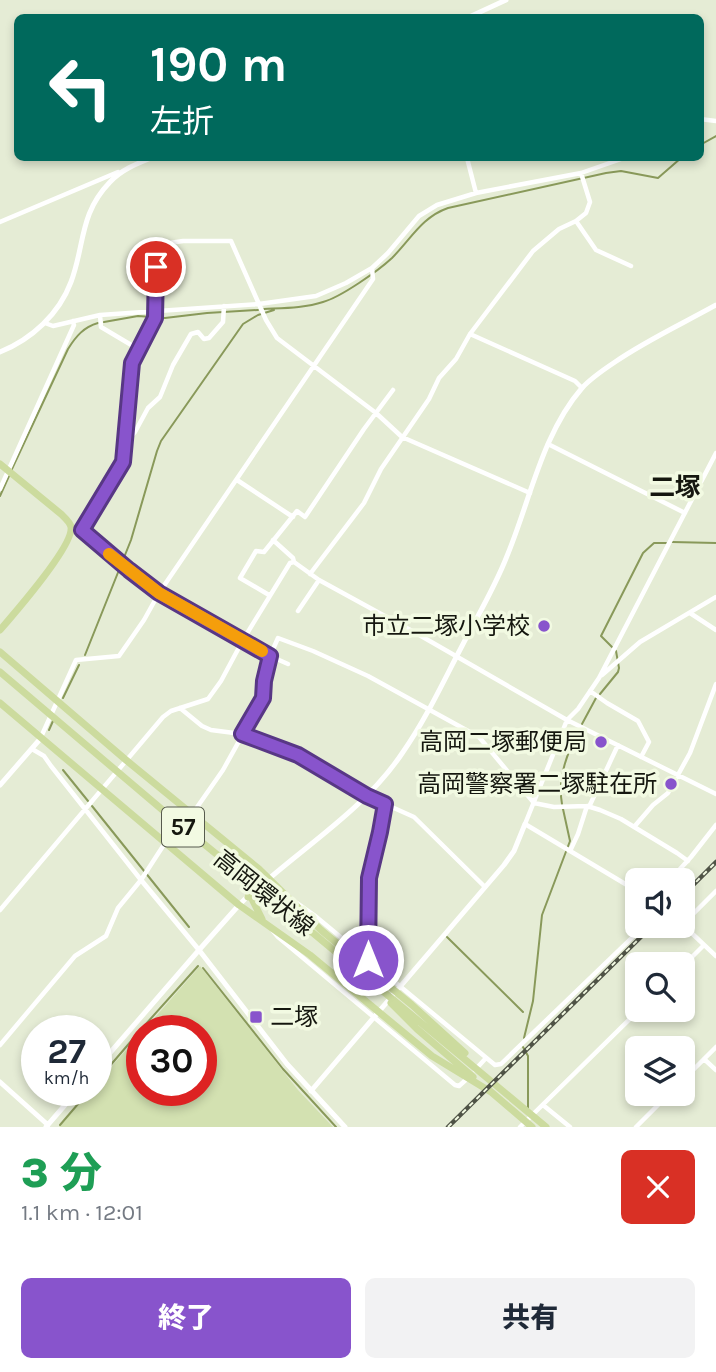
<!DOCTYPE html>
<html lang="ja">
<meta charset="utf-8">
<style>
body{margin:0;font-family:Karla,"Noto Sans JP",sans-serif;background:#f2f2f3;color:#1f2937;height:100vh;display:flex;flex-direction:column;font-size:26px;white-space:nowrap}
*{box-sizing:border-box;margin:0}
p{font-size:23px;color:#747a83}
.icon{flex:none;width:38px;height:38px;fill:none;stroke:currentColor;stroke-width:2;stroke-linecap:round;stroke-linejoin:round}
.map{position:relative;height:1127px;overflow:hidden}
.details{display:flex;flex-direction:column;background:#fff;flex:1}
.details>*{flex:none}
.top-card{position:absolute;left:14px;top:14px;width:690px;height:147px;border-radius:10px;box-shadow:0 4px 10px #0003;background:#00695c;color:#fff;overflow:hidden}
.buttons{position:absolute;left:625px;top:868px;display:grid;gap:14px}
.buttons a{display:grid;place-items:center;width:70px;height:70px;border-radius:10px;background:#fff;box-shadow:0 4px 10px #0003;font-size:35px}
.speed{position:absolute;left:21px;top:1015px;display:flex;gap:14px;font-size:35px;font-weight:700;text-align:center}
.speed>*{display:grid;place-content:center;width:91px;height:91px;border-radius:50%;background:#fff;box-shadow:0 4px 10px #0003;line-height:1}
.speed small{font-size:18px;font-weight:400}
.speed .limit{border:10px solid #d22;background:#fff;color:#111}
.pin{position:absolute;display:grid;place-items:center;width:60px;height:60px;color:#fff;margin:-30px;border:4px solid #fff;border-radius:50%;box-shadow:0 2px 7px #0007}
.me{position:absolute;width:77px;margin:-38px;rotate:0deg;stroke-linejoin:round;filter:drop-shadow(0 0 5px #0008)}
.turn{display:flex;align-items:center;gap:24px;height:147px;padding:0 21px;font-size:32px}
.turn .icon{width:91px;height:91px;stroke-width:2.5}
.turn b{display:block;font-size:49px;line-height:60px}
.round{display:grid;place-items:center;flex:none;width:74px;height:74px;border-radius:10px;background:#f2f2f3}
.headline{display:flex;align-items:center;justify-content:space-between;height:119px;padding:0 21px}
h1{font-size:42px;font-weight:800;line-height:52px;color:#1e9e55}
.button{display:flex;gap:14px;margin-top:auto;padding:14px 21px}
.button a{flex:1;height:80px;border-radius:10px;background:#8854cc;color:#fff;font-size:28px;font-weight:800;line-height:80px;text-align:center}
.button a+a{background:#f2f2f3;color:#1f2937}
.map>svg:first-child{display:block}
.green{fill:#d3e1b1}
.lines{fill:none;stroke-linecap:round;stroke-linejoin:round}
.stream{stroke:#89995a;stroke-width:2}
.minor{stroke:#fff;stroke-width:4.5}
.tertiary{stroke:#fff;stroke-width:5}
.primary{stroke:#ccdb9e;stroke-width:7}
.rail-casing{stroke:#4f5346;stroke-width:4.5}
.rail{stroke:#f2fae2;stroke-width:2;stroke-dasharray:5;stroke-linecap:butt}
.route-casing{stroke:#583785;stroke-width:18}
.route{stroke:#8854cc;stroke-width:12}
.slow{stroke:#f59e0b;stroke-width:12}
.poi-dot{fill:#8854cc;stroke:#f2fae2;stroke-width:2.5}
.labels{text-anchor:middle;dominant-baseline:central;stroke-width:7;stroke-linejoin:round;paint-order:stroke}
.shield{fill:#f2fae2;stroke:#575b4e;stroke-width:2}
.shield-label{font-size:23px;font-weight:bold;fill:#15170f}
.poi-label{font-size:24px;fill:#15170f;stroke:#f2fae2;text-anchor:end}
.street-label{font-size:24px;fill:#15170f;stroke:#f2fae2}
.neighbourhood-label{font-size:26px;font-weight:bold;fill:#15170f;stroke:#f2fae2}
</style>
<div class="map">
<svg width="716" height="1127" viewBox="0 0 716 1127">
<rect width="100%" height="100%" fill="#e5ecd5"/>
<!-- green -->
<path class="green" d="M200,966L298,1090L333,1127H59L91,1090H96V1084L142,1032V1090H201V1031H143Z"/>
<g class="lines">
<!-- stream -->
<path class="stream" d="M700,145L716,136
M264,309C283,308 305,308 323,302C341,297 378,271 392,258C411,239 422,217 448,208L606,173L621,171L658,178L681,158
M104,322L138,316L165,318L207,313L258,310
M11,471L68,349C76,336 84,327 98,323
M0,496L9,476
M672,542L716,543
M612,647L601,636L643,553L654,543H666
M85,655L131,540L157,451L161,441L243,324L258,315L274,310
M600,694L618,672L619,668L616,651
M63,698L79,665
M582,724L596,698
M49,730L53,721
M63,770L88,801
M562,804C557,777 568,752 579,729
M92,806L189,927
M447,937L523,1012
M203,968L283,1069L336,1127
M524,1038L533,1001L542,915L570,841L563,809
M523,1047L528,1056V1110
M96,1082L145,1025L198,966
M60,1125L90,1090"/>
<!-- minor -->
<path class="minor" d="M700,119L716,121
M467,158L476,193
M576,221L596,250L631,266
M0,222L118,172
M100,315L101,327L138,349
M45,323L53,326L100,315L259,304L316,296L346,283L372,268L388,253L419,216L437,205L476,193L581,173L624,158
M470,334L575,381L582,388
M125,443L135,432L148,408L160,397L173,365L191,334L198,332L204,339L209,338L223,322L224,306
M548,444L685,513
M237,480L293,517
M0,489L74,325L73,321
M71,528L82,530L129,571L159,593L270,656L288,664
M82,530L123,462L132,363L155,318L156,245L183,241H231L266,320L277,338L376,413L402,437L530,493
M273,540L293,558L294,562
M310,574L364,503L381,469L429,399L439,378L456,359L470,334L533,251L559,229L576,221L586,213L590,202L581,173
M269,595L240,578L256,551L264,552L297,511L305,517L364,429L393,390
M298,611L319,580
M690,613L716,630
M602,675L640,642L716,597
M590,691L607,703L638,721L649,742L641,757
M180,708L202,726L211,730L242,734L298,755L367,796L385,804L380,832L369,878L368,959
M41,737L76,660L119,656L144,620L159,593L373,279L372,268
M32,749L44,756L51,766L141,880
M385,804L414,817L485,887
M589,807L618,745
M634,827L653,805L668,793L690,753L716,684
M570,851L578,834L587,806
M670,880L691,857L716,825
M637,891L525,824L567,720L578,709L599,678L716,453
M297,903L314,915L495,1065L501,1064L644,926
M0,910L163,717L171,711L208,699L221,681L243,640L290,563L294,562L319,580L414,632L567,720L716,794
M682,924L716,956
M683,924L716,891
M273,931L278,937L455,1085L459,1086L469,1077
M682,967L704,945
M0,1045L75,956L106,936L118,908L141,880L165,843L193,813L223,770L263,698L264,681L270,656L278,638L313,651L368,676L479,737L534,803L554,807L587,806L600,810L621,819L677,853L688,861
M704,1059L716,1070
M475,1070L486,1058
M682,1081L716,1047
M543,1105L570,1127
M520,1127L639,1010
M636,1127L669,1094"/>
<!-- tertiary -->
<path class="tertiary" d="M467,18L506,0
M0,352C32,339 59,314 71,282C85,245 79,214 110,182C121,170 136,164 151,158
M0,785L41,738
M141,880L199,950L287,1064L345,1127
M257,889C306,845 366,808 403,752C426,719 443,682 462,646C477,617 495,587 507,556C530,501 542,434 582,388C591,378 603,370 615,362C647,340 682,324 716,305
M96,1069L199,950L239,905L249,895
M0,1082L48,1125
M311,1091L504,865L514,851L525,824
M46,1127L78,1090"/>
<!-- primary -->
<path class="primary" d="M0,464L61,514C65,518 70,522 71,527C74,545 13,615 0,630
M0,652L126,760L259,869L321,930L412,1005L465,1053
M0,672L172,818L289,913L546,1127
M0,703L239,905L310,955L432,1056L491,1092
M233,850L250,883L251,889L248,897
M254,891L252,899L262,919
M391,1003L417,1029L473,1077
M490,1091L532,1127"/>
<defs>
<path id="rail" d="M682,896L716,862
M448,1127L652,926"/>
</defs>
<!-- rail casing -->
<use href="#rail" class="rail-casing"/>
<!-- rail -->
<use href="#rail" class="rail"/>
</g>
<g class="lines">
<defs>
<path id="route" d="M156,267L155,318L132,363L123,462L82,530L129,570L159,593L270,656L264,681L263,698L242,734L298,755L367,796L385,804L380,832L369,878L368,960"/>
</defs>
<!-- route casing -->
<use href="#route" class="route-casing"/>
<!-- route -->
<use href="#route" class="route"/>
<!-- slow -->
<path class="slow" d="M109,554L159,593L262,651"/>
</g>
<!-- markers -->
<g class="poi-dot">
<circle cx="544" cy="626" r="7"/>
<circle cx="601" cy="742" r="7"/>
<circle cx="671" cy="784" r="7"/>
<rect x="249" y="1010" width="14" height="14" rx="3.5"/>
</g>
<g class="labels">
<!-- shield labels -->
<rect class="shield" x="162" y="807.5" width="42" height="39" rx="5"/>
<g class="shield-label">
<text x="183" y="827">57</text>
</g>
<!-- poi labels -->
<g class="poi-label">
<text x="530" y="626">市立二塚小学校</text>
<text x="587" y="742">高岡二塚郵便局</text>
<text x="657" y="784">高岡警察署二塚駐在所</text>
<text x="270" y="1017" text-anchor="start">二塚</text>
</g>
<!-- street labels -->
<g class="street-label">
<text transform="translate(264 893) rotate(39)">高岡環状線</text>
</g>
<!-- neighbourhood labels -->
<g class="neighbourhood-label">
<text x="675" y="487">二塚</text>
</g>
</g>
</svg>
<div class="buttons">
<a><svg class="icon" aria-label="sound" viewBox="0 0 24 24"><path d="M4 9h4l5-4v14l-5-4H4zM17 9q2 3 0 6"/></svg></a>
<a><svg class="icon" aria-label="search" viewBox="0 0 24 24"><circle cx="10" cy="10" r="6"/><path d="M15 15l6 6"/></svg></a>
<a><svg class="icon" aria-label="layers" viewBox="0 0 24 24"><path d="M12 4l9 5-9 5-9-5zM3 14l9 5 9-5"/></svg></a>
</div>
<div class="speed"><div>27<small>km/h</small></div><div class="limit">30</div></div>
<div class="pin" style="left:156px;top:267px;background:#d93025"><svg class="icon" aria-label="arrive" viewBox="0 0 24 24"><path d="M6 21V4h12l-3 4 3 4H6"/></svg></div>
<svg class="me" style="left:368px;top:960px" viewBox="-20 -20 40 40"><circle r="17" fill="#8854cc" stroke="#fff" stroke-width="3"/><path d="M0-11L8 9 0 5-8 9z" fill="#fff"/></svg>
<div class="top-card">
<div class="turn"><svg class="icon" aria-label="left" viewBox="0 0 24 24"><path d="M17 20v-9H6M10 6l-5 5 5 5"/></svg><div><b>190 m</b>左折</div></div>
</div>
</div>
<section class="details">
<div class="headline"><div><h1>3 分</h1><p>1.1 km · 12:01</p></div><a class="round" style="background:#d93025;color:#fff"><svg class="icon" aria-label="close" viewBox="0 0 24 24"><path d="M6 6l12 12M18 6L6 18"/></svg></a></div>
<div class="button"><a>終了</a><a>共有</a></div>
</section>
